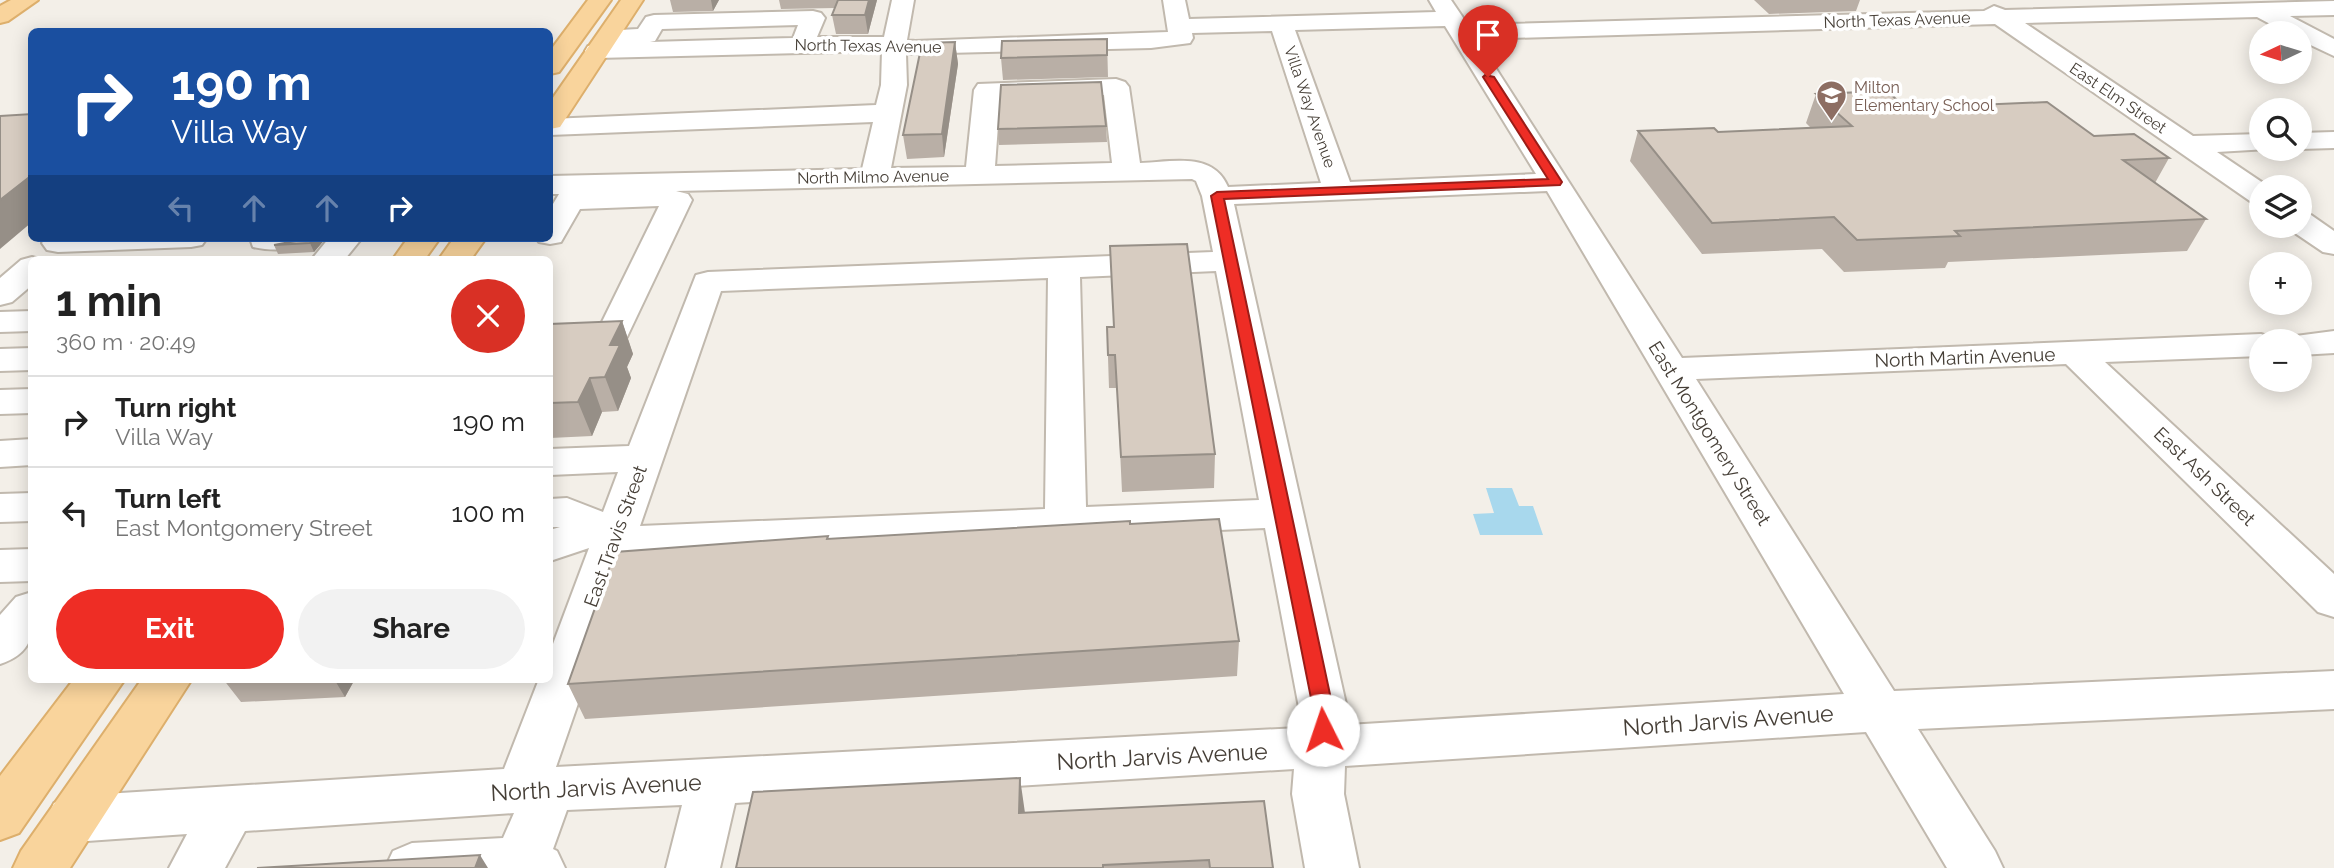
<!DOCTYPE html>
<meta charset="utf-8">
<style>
body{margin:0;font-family:Raleway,sans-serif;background:#f2f2f2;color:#222;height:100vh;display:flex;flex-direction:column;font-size:26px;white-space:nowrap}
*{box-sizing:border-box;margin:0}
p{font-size:23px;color:#767676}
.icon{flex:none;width:38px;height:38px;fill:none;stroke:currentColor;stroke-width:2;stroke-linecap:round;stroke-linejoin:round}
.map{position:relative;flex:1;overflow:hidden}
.panel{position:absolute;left:28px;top:256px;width:525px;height:427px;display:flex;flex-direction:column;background:#fff;border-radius:10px;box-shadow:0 4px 18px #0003}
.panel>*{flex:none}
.banner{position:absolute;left:28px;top:28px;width:525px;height:214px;border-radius:10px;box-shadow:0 4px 18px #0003;background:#1a4fa0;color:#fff;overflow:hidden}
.needle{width:46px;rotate:266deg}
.buttons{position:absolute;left:2249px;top:21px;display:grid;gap:14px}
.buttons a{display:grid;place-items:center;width:63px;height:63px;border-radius:50%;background:#fff;box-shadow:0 4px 18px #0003;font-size:35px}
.pin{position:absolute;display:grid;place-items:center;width:60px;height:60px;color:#fff;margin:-72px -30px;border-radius:50% 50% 50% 0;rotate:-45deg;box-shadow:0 0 7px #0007}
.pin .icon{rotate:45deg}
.me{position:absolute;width:77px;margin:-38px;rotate:356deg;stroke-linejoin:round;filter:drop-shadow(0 0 5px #0008)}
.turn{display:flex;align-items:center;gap:24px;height:147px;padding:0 28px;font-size:32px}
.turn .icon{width:91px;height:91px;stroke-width:2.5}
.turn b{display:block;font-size:49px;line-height:60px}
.lanes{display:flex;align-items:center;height:66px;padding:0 28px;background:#0003;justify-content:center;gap:35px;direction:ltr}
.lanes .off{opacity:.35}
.round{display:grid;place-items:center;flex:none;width:74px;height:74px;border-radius:37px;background:#f2f2f2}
.overview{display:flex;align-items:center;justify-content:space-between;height:119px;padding:0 28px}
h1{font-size:42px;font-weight:700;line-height:52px}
.primary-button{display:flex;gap:14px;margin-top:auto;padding:14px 28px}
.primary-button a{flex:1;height:80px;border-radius:42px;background:#ee2d25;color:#fff;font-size:28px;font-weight:700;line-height:80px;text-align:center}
.primary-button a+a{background:#f2f2f2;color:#222}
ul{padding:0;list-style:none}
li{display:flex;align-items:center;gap:21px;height:91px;padding:0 28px;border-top:2px solid #e0e0e0}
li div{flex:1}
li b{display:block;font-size:26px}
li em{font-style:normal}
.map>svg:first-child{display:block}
.water{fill:#a8d8ed}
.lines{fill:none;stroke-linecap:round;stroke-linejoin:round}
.minor-casing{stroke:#c1b9ae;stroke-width:4}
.major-casing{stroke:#ddaf6c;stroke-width:4}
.minor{fill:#fff;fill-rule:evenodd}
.major{fill:#f9d49c;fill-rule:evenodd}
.wall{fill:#b9afa6}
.shaded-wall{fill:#968f87}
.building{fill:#d7ccc1;stroke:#968f87;stroke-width:2}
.route{fill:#ee2d25;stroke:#9b1d18;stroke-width:2}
.labels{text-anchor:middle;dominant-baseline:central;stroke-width:7;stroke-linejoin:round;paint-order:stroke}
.far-street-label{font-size:16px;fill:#463f37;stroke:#fff}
.far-education-label{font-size:16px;fill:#785e54;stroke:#fff;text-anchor:start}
.street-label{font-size:19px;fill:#463f37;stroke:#fff}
.near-street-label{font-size:23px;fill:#463f37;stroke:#fff}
</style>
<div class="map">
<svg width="2334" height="868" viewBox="0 0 2334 868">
<rect width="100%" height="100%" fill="#f3efe8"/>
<!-- water -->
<path class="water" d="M1486,488H1512L1519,506H1533L1543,535H1480L1473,514L1494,513Z"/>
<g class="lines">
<defs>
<path id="minor" d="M892,0H914L907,40L915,41L1168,32L1163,0H1185L1189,19L1436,12L1429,0H1451L1468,25L1984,11L1994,6L2005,10L2334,1V15L2290,16L2334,39V56L2300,40V33H2287L2257,17L2025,23L2193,136L2261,134V149H2268L2217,152L2269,187H2261V204L2250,201L1995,24L1477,39L1682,358L2261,334L2273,338L2276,341H2261V356L2105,362L2334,574V617L2318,612L2066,364L1696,379L1894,691L2334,671V709L1918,729L1995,851L2003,868H1947L1866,732L1345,766L1344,794L1359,868H1305L1292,794L1294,769L735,803L720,868H666L682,805L567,810L553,849L557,851L565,868H385L393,851L412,843L503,838L514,813L245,831L225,868H169L187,834L73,842L54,835L47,819L54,803L73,796L504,769L539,679H550V652L589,548L550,561V530L560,527H550V499L567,498L603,512L618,472L550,475V449L629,446L696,275L708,272L1213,252L1202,196L1196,181L1192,179L676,191L688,194L692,200L627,337C602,352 578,351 550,351V331L591,330L601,324L659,206L580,209L561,242L550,244L539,242L536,238H550V209L559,194H550V176L862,169L873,122L550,135V119L876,105L881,85L882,51L597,58L588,56L585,51L588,46L612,43L601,41L598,36L601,31L638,29L646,17L654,15L813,11L821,13L825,18L817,37H884ZM798,25L793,38L650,42L655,41L662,29ZM1445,26L1536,174L1350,182L1295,30ZM1272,31L1321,183L1228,187C1213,151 1172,162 1140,163L1129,87L1125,82L1116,79L978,84L974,90L966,167L891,168L907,85L906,54L1151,48L1190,43L1193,38L1192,33ZM1104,95L1112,163L995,166L1000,98ZM1547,191L1844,694L1348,725V713L1234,204ZM1216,271L1259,500L1086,507L1080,277ZM1048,278L1045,509L640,526L721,291ZM1265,528L1300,713L1298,728L556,767L629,556Z
M2334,132V148L2300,149H2298L2300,133Z
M2300,213L2311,215L2334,231V254L2323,252L2289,229L2287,226H2300Z
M46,238H207L202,245L191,247L58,252L47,250L42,243Z
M250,238H309L310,239L305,246C288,250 270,251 253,247Z
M329,238H362L345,259H312Z
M32,257L39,259H32V285L12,302L0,305V278L21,260Z
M32,311V331L0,332V312Z
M2334,331V353L2300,355V341H2284L2288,337Z
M32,348V370L0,371V349Z
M32,389V413L0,414V390Z
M32,439V465L0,467V441Z
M32,493V521L0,522V494Z
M32,549V581L0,582V550Z
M32,592C32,627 39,651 0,664V615L16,597Z"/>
<path id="major" d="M11,0H38L8,21L0,23V6Z
M588,0H611L559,72L550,74V51Z
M621,0H643L560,127L550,129V102Z
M408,238H440L425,259H393Z
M454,238H486L471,259H439Z
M74,679H125L19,833L0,840V776Z
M142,679H192L70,868H13L21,851Z"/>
</defs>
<!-- minor casing -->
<use href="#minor" class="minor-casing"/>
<!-- major casing -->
<use href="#major" class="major-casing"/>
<!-- minor -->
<use href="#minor" class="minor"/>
<!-- major -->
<use href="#major" class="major"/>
</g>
<!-- wall -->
<path class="wall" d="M670,0H719L713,11L673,12Z
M779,0H877L868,34H836L832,15L835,8L781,9Z
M1754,0H1860L1856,11L1769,14Z
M1107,39L1108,77L1003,80L1001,58Z
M955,42L958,64L944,157L907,159L903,135Z
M1816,94L2094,136L2169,158L2155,183L2206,219L2187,251L1948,262L1945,268L1844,272L1822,249L1702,254L1630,161L1638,131L1718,132L1811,128L1806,123Z
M1106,126L1107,142L999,145L998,129Z
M302,238H326L314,252L278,254L274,245L301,240Z
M622,321L633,354L627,367L631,378L618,411L602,412L592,436L550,438V439V324Z
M1107,327L1215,454L1214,488L1122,492L1117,388H1109Z
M1130,524L1239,641L1237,676L585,719L568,684L828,539Z
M223,679H355L345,697L241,702Z
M1025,813L1273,868H736Z"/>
<!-- shaded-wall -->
<path class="shaded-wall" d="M711,0H719L713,11Z
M869,0H877L868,34L865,15Z
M955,42L958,64L944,157L942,134Z
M32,175V222L0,249V200Z
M314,238H326L314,252L310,243Z
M622,321L633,354L627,367L631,378L618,411L605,377L610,345Z
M590,378L602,412L592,436L578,402Z
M334,679H355L345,697Z
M1020,778L1025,813H1019Z
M480,855L488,868H475Z"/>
<!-- building -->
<path class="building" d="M838,0H869L865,15H832Z
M1107,39V55L1001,58L1002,41Z
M955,42L942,134L903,135L922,43Z
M1101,82L1106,126L998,129L1001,85Z
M1887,91L1906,108L2047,102L2094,136L2134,134L2169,158L2123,160L2206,219L1955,231L1960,236L1857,240L1834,217L1712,223L1638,131L1714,128L1718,132L1852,126L1816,94Z
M32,114V175L0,200V116Z
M302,238H314L310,243L274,245L301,240Z
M1187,244L1215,454L1121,457L1115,355H1108L1107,327H1114L1110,246Z
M622,321L610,345H620L605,377L590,378L578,402L550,403V324Z
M1219,519L1239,641L568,684L615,552L828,536L827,539L1130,521V524Z
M1020,778L1019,813L1264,801L1273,868H1210L1209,860L1103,865V868H736L753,792Z
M480,855L475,868H257Z"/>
<!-- route -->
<path class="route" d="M1485,75L1494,77L1562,182L1560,185L1224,199L1334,713L1330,736L1323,738L1315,736L1312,730L1314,713L1211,196L1217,192L1548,179L1483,77Z"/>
<!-- icons -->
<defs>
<symbol id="school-pin" viewBox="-11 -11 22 30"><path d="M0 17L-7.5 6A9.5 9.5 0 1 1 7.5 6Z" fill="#8d6e63" stroke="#fff"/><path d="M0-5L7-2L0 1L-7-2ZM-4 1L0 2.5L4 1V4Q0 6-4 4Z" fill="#fff"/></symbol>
</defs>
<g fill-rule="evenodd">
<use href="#school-pin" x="1814" y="78" width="35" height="47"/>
</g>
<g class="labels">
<!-- far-street labels -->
<g class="far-street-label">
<text transform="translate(1897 20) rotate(-2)">North Texas Avenue</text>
<text transform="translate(868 46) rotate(1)">North Texas Avenue</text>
<text transform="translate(2118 98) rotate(34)">East Elm Street</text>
<text transform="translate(1310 107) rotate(71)">Villa Way Avenue</text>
<text transform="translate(873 177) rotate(-1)">North Milmo Avenue</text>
</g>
<!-- far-education labels -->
<g class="far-education-label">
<text x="1854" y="87">Milton<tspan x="1854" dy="18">Elementary School</tspan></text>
</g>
<!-- street labels -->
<g class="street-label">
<text transform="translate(1965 357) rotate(-2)">North Martin Avenue</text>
<text transform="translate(1710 433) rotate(58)">East Montgomery Street</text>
<text transform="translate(2205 476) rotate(44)">East Ash Street</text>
<text transform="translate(615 536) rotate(-70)">East Travis Street</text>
</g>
<!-- near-street labels -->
<g class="near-street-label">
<text transform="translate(1728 720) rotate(-4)">North Jarvis Avenue</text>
<text transform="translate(1162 756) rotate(-3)">North Jarvis Avenue</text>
<text transform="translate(596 787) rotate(-3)">North Jarvis Avenue</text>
</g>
</g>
</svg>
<div class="buttons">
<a><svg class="needle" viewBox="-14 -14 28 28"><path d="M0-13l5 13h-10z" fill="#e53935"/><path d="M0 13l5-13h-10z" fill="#767676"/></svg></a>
<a><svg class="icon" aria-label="search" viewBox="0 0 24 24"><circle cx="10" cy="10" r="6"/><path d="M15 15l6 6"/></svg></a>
<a><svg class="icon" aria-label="layers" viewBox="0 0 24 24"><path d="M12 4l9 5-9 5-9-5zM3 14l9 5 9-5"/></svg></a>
<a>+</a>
<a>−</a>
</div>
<div class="pin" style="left:1488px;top:77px;background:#d93025"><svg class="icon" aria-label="arrive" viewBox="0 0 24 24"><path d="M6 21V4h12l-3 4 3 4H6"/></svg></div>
<svg class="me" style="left:1323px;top:730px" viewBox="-20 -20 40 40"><circle r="19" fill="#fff"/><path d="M0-13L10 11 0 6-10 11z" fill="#ee2d25"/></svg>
<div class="banner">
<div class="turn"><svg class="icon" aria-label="right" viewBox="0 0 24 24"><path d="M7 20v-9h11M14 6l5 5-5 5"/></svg><div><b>190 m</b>Villa Way</div></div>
<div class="lanes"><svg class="icon off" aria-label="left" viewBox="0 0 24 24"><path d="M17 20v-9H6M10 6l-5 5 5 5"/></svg><svg class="icon off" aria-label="ahead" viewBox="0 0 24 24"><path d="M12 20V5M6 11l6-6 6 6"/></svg><svg class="icon off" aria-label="ahead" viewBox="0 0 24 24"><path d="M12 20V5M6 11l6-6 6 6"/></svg><svg class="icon" aria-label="right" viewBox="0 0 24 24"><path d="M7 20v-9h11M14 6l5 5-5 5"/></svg></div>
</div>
<section class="panel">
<div class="overview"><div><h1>1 min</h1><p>360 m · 20:49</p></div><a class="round" style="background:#d93025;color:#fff"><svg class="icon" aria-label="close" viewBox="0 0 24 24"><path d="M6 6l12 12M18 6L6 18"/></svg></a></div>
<ul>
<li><svg class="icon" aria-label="right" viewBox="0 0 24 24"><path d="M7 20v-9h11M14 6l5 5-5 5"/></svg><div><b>Turn right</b><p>Villa Way</p></div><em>190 m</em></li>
<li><svg class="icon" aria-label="left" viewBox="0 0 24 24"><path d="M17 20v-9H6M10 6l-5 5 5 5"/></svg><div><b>Turn left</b><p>East Montgomery Street</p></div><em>100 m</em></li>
</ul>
<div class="primary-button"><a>Exit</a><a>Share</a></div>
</section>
</div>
